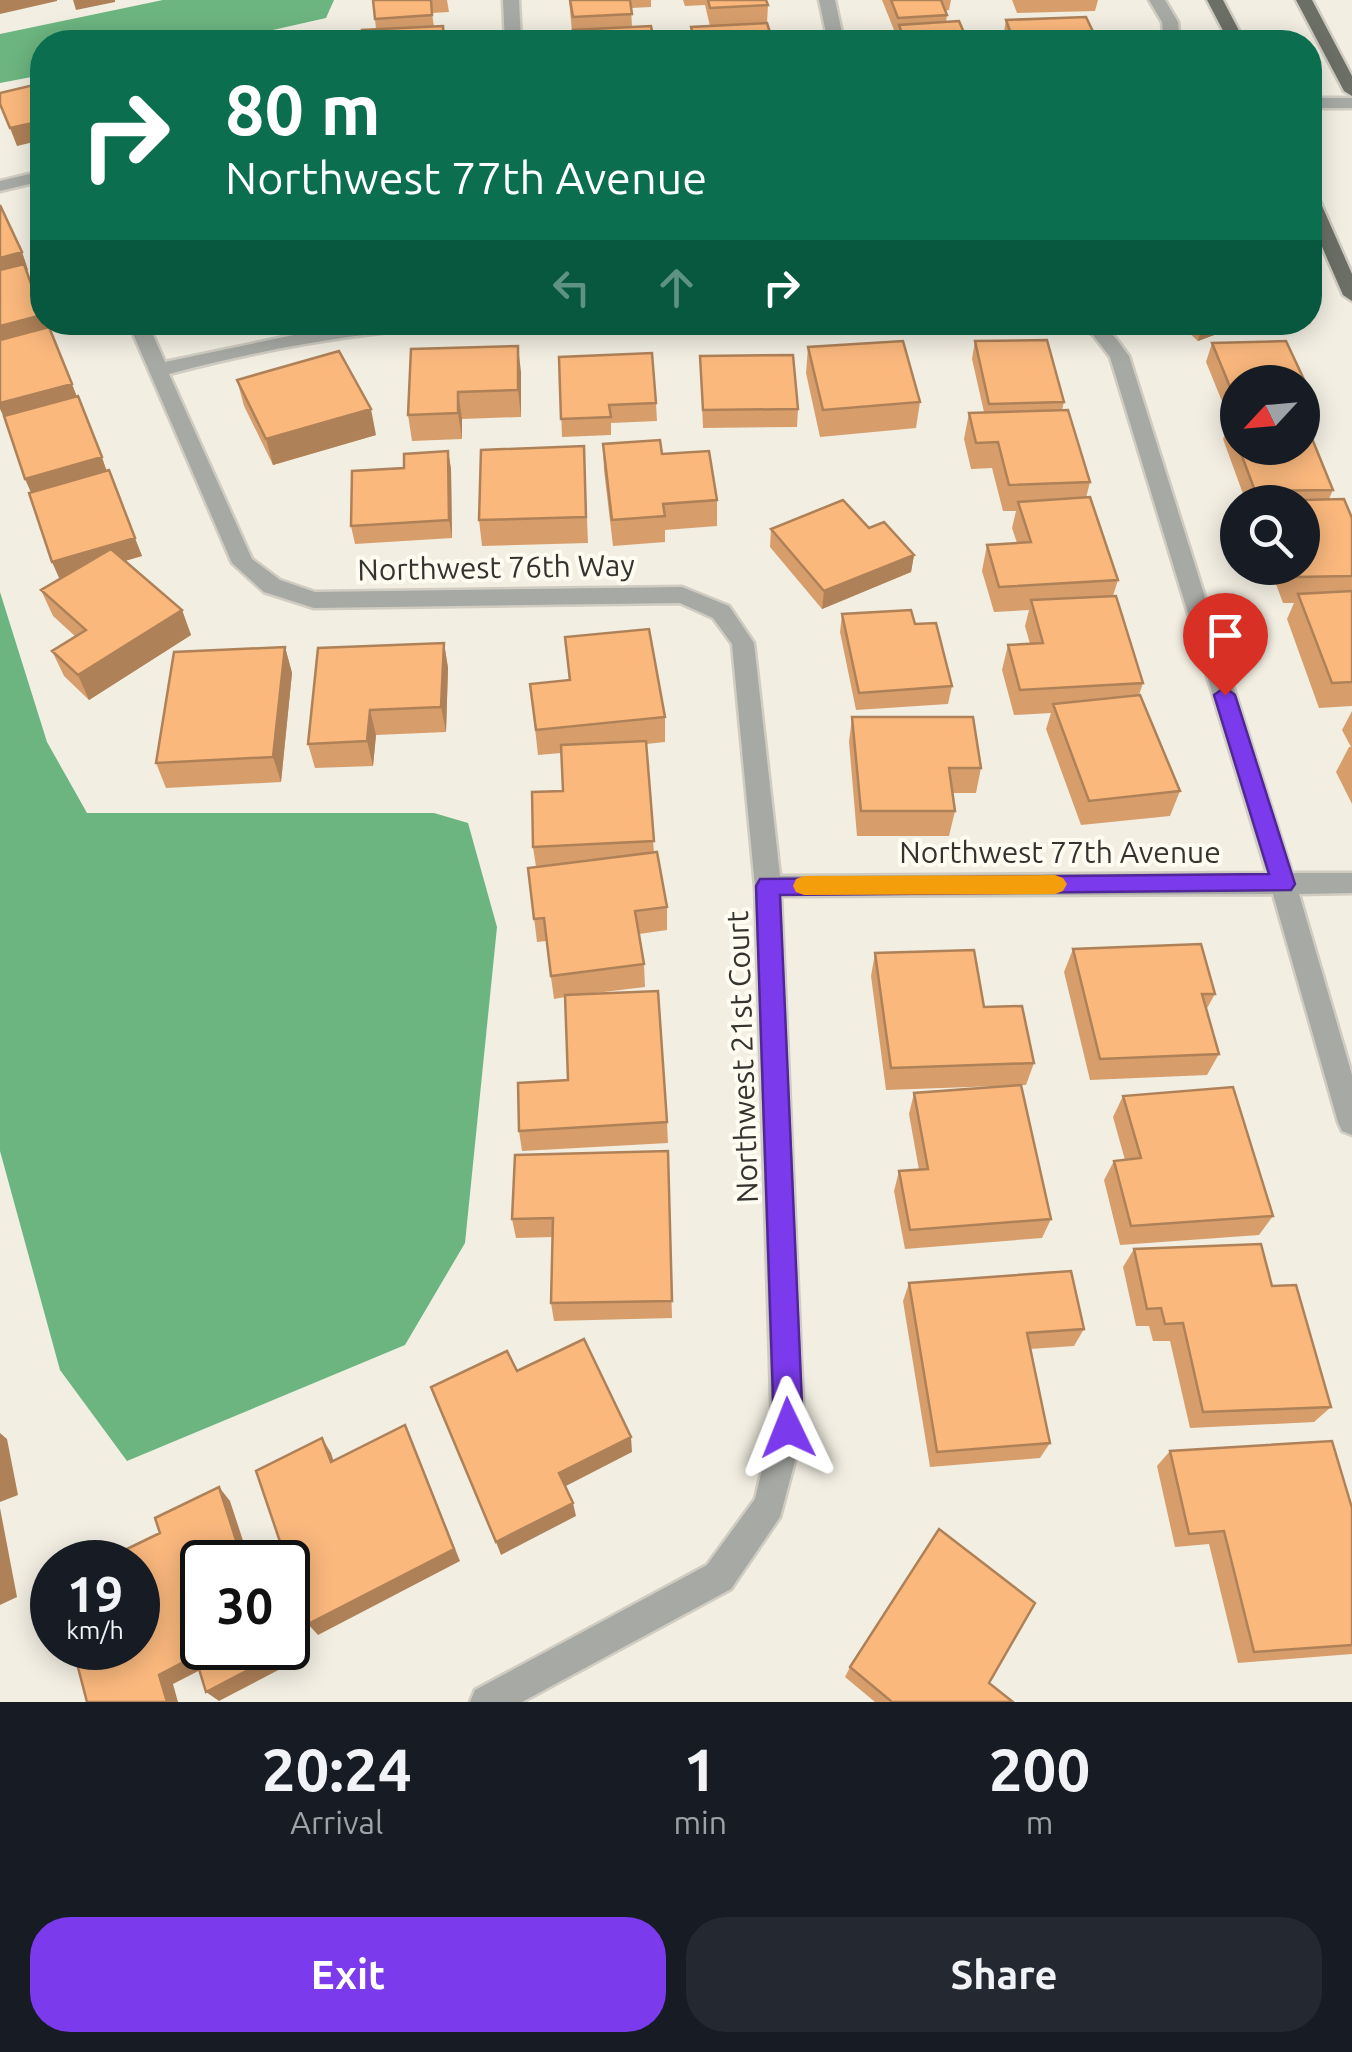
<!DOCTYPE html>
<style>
body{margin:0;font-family:Ubuntu,sans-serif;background:#242831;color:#f1f3f6;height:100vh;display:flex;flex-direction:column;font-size:38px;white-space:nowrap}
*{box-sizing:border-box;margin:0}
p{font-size:32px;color:#9ea1a6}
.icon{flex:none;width:55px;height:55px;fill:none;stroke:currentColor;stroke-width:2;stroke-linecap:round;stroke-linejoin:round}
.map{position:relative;height:1702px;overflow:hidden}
.panel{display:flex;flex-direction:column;background:#171b24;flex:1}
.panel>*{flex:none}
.hud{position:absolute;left:30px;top:30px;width:1292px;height:305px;border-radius:40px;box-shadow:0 5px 25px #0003;background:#0b6e4f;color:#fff;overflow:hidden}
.needle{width:65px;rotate:244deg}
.tools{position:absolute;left:1220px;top:365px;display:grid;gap:20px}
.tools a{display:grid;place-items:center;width:100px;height:100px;border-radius:50%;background:#171b24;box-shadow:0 5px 25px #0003;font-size:50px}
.speed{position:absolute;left:30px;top:1540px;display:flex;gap:20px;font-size:50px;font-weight:700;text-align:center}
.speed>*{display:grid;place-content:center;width:130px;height:130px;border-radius:50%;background:#171b24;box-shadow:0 5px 25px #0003;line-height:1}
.speed small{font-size:25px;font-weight:400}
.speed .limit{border:5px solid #111;border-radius:15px;background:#fff;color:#111}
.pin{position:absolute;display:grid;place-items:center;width:85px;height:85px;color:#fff;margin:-102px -42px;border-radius:50% 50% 50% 0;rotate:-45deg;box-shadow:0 0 10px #0007}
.pin .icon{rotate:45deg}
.me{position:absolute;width:110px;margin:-55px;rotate:358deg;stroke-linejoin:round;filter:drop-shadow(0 0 8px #0008)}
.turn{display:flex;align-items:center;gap:35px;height:210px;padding:0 30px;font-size:45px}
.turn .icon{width:130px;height:130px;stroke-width:2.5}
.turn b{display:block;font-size:70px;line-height:85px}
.lanes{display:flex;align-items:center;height:95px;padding:0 30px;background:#0003;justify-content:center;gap:50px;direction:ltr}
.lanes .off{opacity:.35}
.eta{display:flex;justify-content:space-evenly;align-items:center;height:170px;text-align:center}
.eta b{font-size:60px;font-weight:700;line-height:70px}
.cta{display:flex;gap:20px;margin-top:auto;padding:20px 30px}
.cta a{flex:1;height:115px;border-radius:40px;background:#7c3aed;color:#fff;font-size:40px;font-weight:700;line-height:115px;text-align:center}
.cta a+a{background:#242831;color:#f1f3f6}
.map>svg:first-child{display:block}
.water{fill:#6cb580}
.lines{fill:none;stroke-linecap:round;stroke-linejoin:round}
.minor-casing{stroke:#d0ccc2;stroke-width:5}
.major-casing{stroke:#d0ccc2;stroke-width:5}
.minor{fill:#a7a9a4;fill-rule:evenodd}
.major{fill:#6c6f66;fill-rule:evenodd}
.wall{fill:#d79e6c;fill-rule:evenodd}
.shaded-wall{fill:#af8158}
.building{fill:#fab87d;stroke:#af8158;stroke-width:2.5}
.route{fill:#7c3aed;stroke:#51269a;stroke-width:2.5}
.slow{fill:#f59e0b}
.labels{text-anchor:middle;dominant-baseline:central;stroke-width:8;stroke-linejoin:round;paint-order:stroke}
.street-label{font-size:30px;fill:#35332f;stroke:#fffcf2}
</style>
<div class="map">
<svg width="1352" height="1702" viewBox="0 0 1352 1702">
<rect width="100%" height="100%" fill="#f2eee2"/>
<!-- water -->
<path class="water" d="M163,0H334L326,18L219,42H42V75L0,83V34Z
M0,592L47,742L87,813H434L468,823L497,927L465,1243L405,1345L127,1461L60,1370L0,1151Z"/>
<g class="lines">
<defs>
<path id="minor" d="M503,0H519L521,42H505Z
M819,0H835L844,42H828Z
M1149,0H1165L1178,22L1180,42H1164L1162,22Z
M1310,98H1352V108H1310Z
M42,171V181L0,191V181Z
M128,322H147L165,362L337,326L456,322L447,328C352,332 261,350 169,374L252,559L280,580L315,592L682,587L729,606L754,643L780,876L1267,873L1110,357L1093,335L1073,322C1107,322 1109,329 1129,356L1292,873H1352V893L1299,894L1352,1075V1135L1342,1131L1338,1122L1273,894L781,896L804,1427L780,1517L731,1589L522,1702H470L475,1690L707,1565L755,1499L772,1427L755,886L732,644L713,618L680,603L314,608L264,592L232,563Z"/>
<path id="major" d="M1207,0H1223L1245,42H1229Z
M1296,0H1312L1352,76V96L1344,91Z
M1310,194L1319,199L1352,274V301L1343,295L1310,219Z"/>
</defs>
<!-- minor casing -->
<use href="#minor" class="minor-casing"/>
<!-- major casing -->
<use href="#major" class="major-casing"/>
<!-- minor -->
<use href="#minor" class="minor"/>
<!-- major -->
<use href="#major" class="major"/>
</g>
<!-- wall -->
<path class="wall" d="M373,0H447L449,12L432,13L434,27L376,29Z
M569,0H651V7L631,8L632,27L654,42H573Z
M683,0H766L768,5L767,23L773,42H691V27L710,26L705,5L685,6Z
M882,0H951L949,10L945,11L947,15L946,22L968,42H897V35H896Z
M1012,0H1098L1095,11L1017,13Z
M1006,20L1098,42H1004L1003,38Z
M22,252L28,270L27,271L48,327L142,556L124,561L182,610L191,635L89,700L64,676L52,651L76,637L53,616L41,590L60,580L31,492L6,422Z
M1177,322H1249L1198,341Z
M975,341L1064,402L1062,410L1090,482L1086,498L1118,580L1113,596L1143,683L1139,695L1180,791L1170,816L1081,825L1046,729L1051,713L1014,715L1002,670L1008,645L1030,644L1025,626L1029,610L994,612L982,571L987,545L1017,543L1012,528L1016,511H1003L992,468L971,469L964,439L969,413L984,412L972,359Z
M1286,341L1314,401L1307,419H1305L1333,490L1329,499H1344L1352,518V706L1319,708L1287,619L1294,603H1283L1270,568H1302V502H1246L1223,439L1230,421L1206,362L1212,343ZM1238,382H1302V448H1238Z
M808,347L920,402L916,428L820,437L806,373Z
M411,349L521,372V417L462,419V439L412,441L408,415Z
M700,356L798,409L797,427L703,428Z
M559,357L656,403L657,421L611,423V435L562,437Z
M237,380L376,435L273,465L244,406Z
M603,444L662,454L717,500V526L665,530V542L613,546L604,470Z
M584,446L588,543L482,546L479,520Z
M448,451L451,469L452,538L355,544L351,526L404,468Z
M869,528L914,555L911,572L822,609L770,547L771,529Z
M842,614L915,624L952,686L948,704L856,710L840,632Z
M565,637L665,717V742L646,744L654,853L667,907V930L639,934L644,964L645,987L587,994L667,1122L668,1143L522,1151L519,1131L568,1080L565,997L554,999L546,941L537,942L528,868L536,867L533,847L563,791L561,753L538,755L530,684L569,680Z
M444,643L448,668L446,732L376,735L373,766L315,768L308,744Z
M285,647L292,673L281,782L166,788L156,763Z
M1352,711V804L1336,772L1349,747H1351L1342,730Z
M852,717L981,768L976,793H952L955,811L949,836H857L849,742Z
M1073,949L1215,994L1206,1010L1219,1054L1207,1075L1090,1080L1064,972Z
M875,953L984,1007L1034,1063L1026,1085L886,1090L871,976Z
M914,1093L1051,1219L1042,1238L905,1249L894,1191L899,1171L919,1170L909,1114Z
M1123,1096L1273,1216L1259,1235L1120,1245L1104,1180L1114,1161L1125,1160L1113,1117Z
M668,1151L672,1318L554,1321L551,1303L553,1237L516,1238L512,1219Z
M1134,1249L1272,1286L1331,1407L1314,1422L1190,1428L1170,1341H1153L1149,1326H1136L1123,1267Z
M909,1283L1084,1329L1074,1346L1030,1349L1050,1443L1040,1458L930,1467L903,1301Z
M1170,1451L1352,1508V1654L1238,1663L1209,1544L1175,1547L1157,1466Z
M850,1667L989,1683L1013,1702H875L845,1677Z"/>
<!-- shaded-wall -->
<path class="shaded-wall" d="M0,0H57V1L0,14Z
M73,0H115V2L76,10Z
M42,121V140L17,146L10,128Z
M22,252L28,270L0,278V258Z
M42,315V322H46L50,333L0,346V326Z
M1249,322L1198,341L1203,323Z
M518,346L521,372V417L518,390Z
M72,384L79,402L6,422L0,409V403Z
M458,392L462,419V439L458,413Z
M371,409L376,435L273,465L266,439Z
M448,451L451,469L452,538L449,520Z
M102,457L108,476L33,497L25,479Z
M135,538L142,556L60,580L52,562Z
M914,555L911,572L822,609L824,591Z
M182,610L191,635L89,700L78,675Z
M444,643L448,668L446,732L441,707Z
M285,647L292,673L281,782L273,757Z
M370,710L376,735L373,766L367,741Z
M0,1433L7,1439L18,1495L0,1502Z
M631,1437L632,1452L562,1488L559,1473Z
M322,1438L331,1453L339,1477L331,1462Z
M412,1441L460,1561L318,1635L308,1624Z
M219,1487L230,1501L250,1562H243Z
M573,1503L576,1516L501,1555L496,1542Z
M0,1508L17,1597L0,1605Z
M270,1648H278L284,1667L219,1701L206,1692Z
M195,1656L208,1666L173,1684L178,1702H167L159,1675Z"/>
<!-- building -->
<path class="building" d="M373,0H431L432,15L375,19Z
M570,0H630L632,14L573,17Z
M708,0H766L768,5L710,8Z
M891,0H941L947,15L898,18Z
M1086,17L1098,42H1014L1006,20Z
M959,21L968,42H905L899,25Z
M767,23L773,42H695L691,27Z
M443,26L444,42H362V30Z
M651,26L654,42H574L573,30Z
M247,35L249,42H206Z
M298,39L300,42H276Z
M42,83V121L10,128L0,104V93Z
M0,205L22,252L0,258Z
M24,264L42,315L0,326V270Z
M49,327L72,384L0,403V340Z
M1047,340L1064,402L989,404L975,341Z
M903,341L920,402L823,410L808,347Z
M1286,341L1314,401H1302V382H1238L1237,404L1212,343Z
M518,346V390L458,392V413L408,415L411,349Z
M339,351L371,409L266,439L237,380Z
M652,353L656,403L609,405L611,417L561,419L559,357Z
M793,355L798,409L703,410L700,356Z
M78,396L102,457L25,479L4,416Z
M1068,410L1090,482L1009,485L998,442L976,443L969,413Z
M1302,419H1304L1333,490L1255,491L1239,448H1302Z
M1229,421H1238V443Z
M660,440L662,454L709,451L717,500L663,504L665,516L612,520L603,444Z
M584,446L586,517L479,520L481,450Z
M448,451L449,520L351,526L352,471L404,468V454Z
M109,470L135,538L52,562L29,493Z
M1090,497L1118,580L999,587L987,545L1031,542L1018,502Z
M1344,499L1352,518V576L1294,577L1291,568H1302V502H1266L1265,501Z
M843,500L869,528L884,522L914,555L824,591L771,529Z
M111,549L182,610L78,675L52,651L86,630L41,590Z
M1352,591V682L1332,683L1298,594Z
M1116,596L1143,683L1020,690L1008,645L1043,643L1031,600Z
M911,610L915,624L936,623L952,686L859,693L842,614Z
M649,629L665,717L536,730L530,684L570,680L565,637Z
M444,643L441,707L370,710L367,741L308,744L318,648Z
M285,647L273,757L156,763L174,652Z
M1140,695L1180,791L1089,801L1053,704Z
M852,717H973L981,768H949L955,811H861Z
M646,741L654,841L533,847L532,792L563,791L561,745Z
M657,852L667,907L635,911L644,964L551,976L544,918L534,919L528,868Z
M1201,944L1215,994H1202L1219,1054L1100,1059L1073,949Z
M974,950L984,1007L1022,1006L1034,1063L891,1068L875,953Z
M658,991L667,1122L519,1131L518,1083L568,1080L565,995Z
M1021,1085L1051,1219L910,1230L899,1171L928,1169L914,1093Z
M1233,1087L1273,1216L1131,1226L1114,1161L1141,1158L1123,1096Z
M668,1151L672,1301L551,1303L553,1218L512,1219L515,1155Z
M1261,1244L1272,1286L1296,1285L1331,1407L1203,1412L1183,1323L1165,1324L1161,1308L1147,1309L1134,1249Z
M1071,1271L1084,1329L1027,1333L1050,1443L937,1452L909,1283Z
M584,1339L631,1437L559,1473L573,1503L496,1542L431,1387L507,1351L517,1371Z
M405,1425L454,1549L308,1624L256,1471L322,1438L331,1462Z
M1332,1441L1352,1508V1645L1254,1652L1224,1531L1189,1534L1170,1451Z
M219,1487L243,1562H202V1648H270L273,1657L206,1692L195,1656L159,1675L167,1702H87L73,1648H138V1562H100L160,1533L155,1518Z
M939,1529L1035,1603L989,1683L1013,1702H892L850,1667Z"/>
<!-- route -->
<path class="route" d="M1225,687L1235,695L1295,884L1291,890L780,895L803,1428L799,1438L788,1442L778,1438L774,1428L756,886L760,879L1269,874L1214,695Z"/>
<!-- slow -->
<path class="slow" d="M1055,875L1063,878L1067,884L1063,891L1055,894L804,895L796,892L793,886L796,879L804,876Z"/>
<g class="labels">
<!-- street labels -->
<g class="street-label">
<text transform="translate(496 567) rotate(-1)">Northwest 76th Way</text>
<text x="1060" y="852">Northwest 77th Avenue</text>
<text transform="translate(742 1057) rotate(-92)">Northwest 21st Court</text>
</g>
</g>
</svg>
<div class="tools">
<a><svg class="needle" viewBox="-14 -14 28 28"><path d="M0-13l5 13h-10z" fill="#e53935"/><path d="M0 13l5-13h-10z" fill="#9ea1a6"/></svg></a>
<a><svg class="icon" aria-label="search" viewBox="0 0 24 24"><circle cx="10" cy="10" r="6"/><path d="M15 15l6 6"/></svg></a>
</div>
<div class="speed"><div>19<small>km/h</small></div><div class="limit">30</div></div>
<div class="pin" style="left:1225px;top:695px;background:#d93025"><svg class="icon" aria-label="arrive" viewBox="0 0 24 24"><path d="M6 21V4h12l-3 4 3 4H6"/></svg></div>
<svg class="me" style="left:788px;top:1428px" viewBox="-20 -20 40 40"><path d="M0-17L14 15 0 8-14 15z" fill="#7c3aed" stroke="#fff" stroke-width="4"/></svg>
<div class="hud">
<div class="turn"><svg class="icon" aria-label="right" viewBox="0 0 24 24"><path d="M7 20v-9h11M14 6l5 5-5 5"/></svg><div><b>80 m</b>Northwest 77th Avenue</div></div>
<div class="lanes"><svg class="icon off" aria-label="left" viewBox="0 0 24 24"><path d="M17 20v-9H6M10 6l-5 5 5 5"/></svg><svg class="icon off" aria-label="ahead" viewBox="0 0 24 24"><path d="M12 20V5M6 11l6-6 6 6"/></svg><svg class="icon" aria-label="right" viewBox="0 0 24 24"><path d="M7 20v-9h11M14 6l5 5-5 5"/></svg></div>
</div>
</div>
<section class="panel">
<div class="eta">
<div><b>20:24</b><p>Arrival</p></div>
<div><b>1</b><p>min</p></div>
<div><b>200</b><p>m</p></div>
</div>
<div class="cta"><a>Exit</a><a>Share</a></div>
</section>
